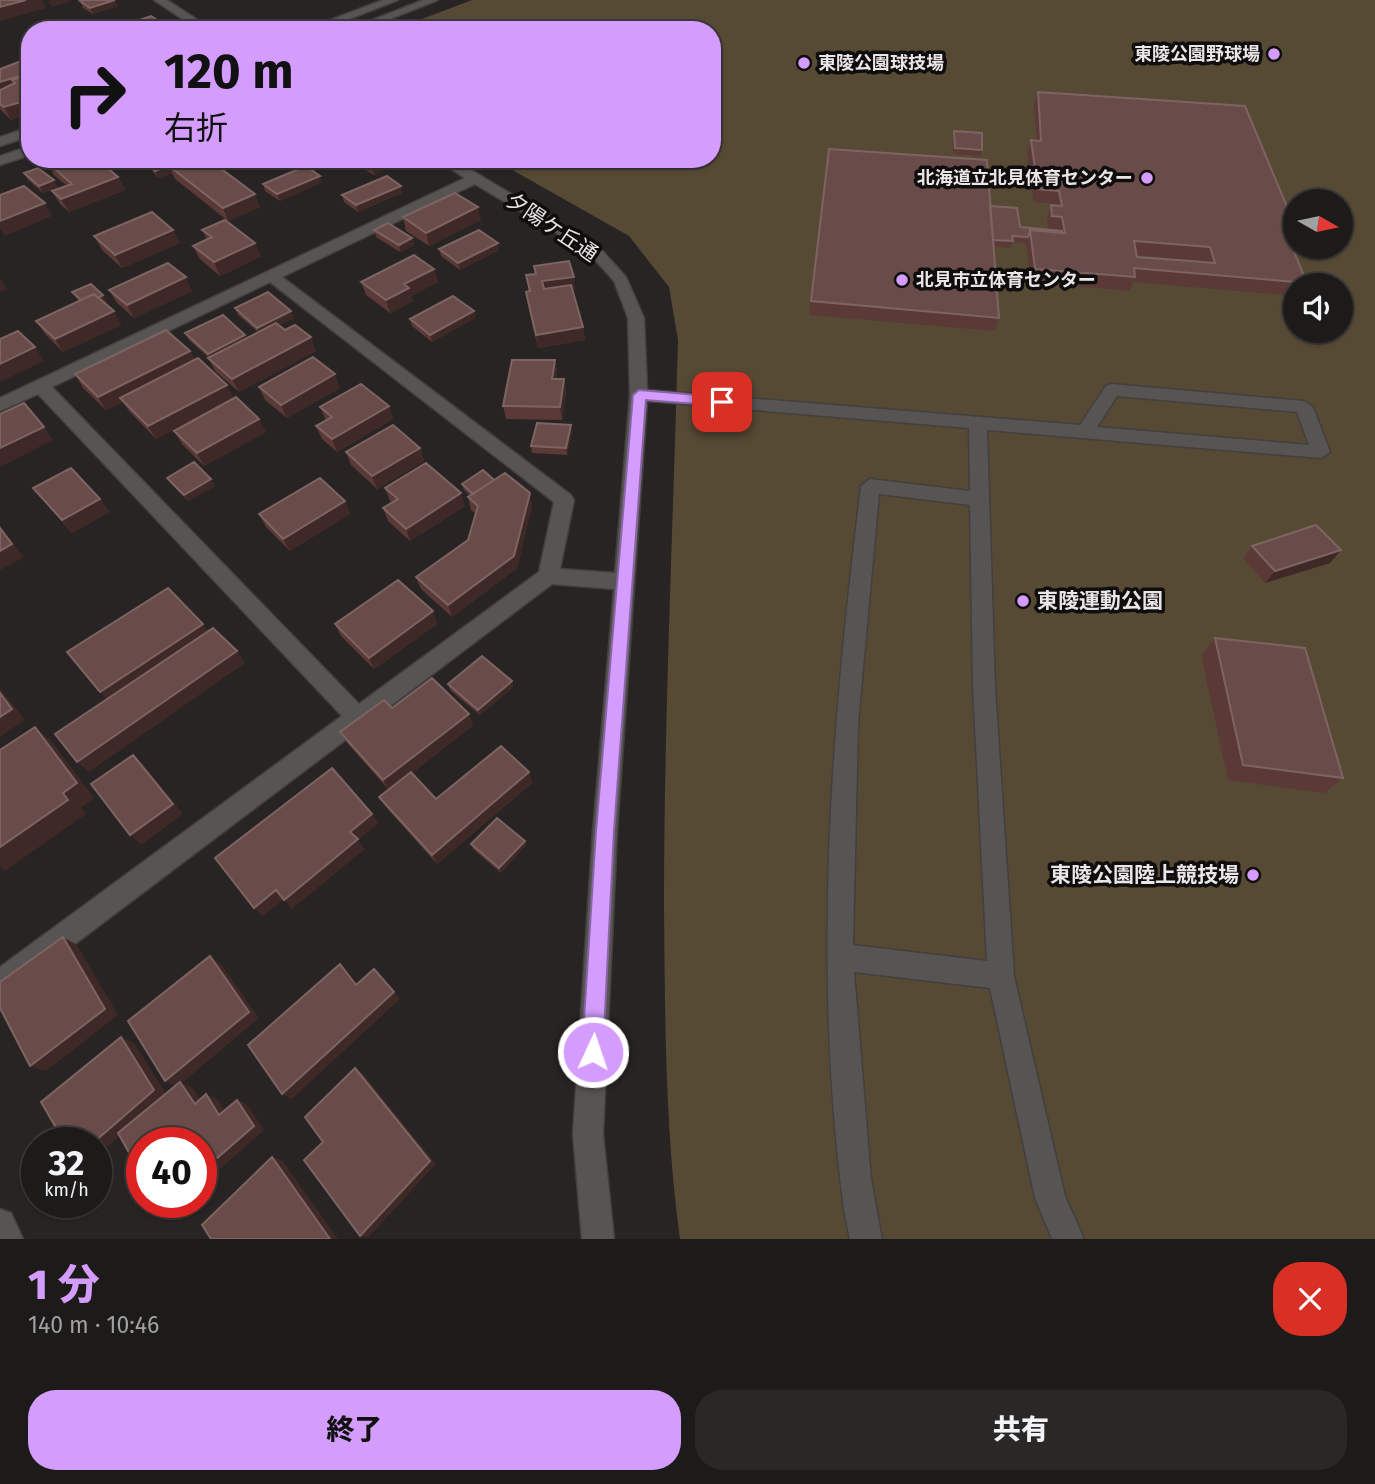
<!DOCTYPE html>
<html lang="ja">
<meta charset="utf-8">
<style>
body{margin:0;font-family:"Fira Sans","Noto Sans JP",sans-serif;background:#2a2827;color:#f1f3f6;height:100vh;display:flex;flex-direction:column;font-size:26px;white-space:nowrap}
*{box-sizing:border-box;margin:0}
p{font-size:23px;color:#a0a1a2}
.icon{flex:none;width:38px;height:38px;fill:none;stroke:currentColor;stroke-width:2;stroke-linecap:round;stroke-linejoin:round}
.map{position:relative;height:1239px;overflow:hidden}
.details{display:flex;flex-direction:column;background:#1d1b1a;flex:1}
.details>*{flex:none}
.hud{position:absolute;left:21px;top:21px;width:700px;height:147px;border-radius:28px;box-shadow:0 2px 5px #0004,0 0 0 2px #3b3939;background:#d39cfd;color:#111;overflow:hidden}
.needle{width:46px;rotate:99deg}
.buttons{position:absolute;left:1283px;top:189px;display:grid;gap:14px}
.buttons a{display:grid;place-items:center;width:70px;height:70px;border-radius:50%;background:#1d1b1a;box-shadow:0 2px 5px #0004,0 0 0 2px #3b3939;font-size:35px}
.speed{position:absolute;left:21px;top:1127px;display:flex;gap:14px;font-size:35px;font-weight:700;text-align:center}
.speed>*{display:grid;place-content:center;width:91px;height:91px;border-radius:50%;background:#1d1b1a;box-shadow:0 2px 5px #0004,0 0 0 2px #3b3939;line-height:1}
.speed small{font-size:18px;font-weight:400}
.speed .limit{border:10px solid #d22;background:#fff;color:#111}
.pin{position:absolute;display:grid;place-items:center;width:60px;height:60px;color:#fff;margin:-30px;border-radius:14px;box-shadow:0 4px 10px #0006}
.me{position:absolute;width:77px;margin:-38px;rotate:3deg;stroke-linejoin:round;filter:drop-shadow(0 0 5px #0008)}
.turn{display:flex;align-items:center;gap:24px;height:147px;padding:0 28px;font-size:32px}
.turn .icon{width:91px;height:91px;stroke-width:2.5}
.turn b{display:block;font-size:49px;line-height:60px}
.round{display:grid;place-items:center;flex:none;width:74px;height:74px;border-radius:28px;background:#2a2827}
.summary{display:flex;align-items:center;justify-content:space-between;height:119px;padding:0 28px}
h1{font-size:42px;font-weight:800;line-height:52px;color:#d39cfd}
.primary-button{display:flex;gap:14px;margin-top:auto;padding:14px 28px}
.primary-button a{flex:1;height:80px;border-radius:28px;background:#d39cfd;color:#111;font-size:28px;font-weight:800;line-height:80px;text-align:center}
.primary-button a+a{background:#2a2827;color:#f1f3f6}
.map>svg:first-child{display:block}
.green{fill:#574a35;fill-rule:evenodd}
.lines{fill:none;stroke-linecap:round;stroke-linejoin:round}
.minor-casing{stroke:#423f3e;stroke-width:3}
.minor{fill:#565554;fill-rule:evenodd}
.wall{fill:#5a3937;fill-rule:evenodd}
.shaded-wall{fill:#3f2927}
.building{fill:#694c4a;stroke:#7d6462;stroke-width:2;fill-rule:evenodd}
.route{fill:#d39cfd;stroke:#8965a4;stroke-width:2}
.poi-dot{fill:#d39cfd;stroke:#0f0e0d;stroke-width:2.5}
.labels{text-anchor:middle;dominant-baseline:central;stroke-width:7;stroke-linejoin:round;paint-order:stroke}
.far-poi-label{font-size:18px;font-weight:bold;fill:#e8e6e6;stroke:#0f0e0d;text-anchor:end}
.street-label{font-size:21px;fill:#e8e6e6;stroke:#0f0e0d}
.poi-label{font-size:21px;font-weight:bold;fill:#e8e6e6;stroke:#0f0e0d;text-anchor:start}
</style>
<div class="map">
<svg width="1375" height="1239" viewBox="0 0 1375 1239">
<rect width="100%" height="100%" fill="#272423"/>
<!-- green -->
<path class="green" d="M472,0H1375V1239H680C665,1130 665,1017 664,906C664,718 673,529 678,340L669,287L629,236L493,159H712V30H393ZM1295,201H1340V247H1295ZM1295,285H1340V331H1295Z"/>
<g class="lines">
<defs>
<path id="minor" d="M154,0H167L213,30H199Z
M383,0H398L321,30H304Z
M423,0H438L380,23L370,21Z
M30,127V136L0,146V137Z
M30,146V155L0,165V156Z
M436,159H453L598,246L626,277L644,318L647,390L1080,425L1106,386L1112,384L1304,401L1313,407L1330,452L1321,458L987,430L995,687L1014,976L1065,1196L1084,1239H1052L1035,1198L990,988L854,972L871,1179L882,1239H850L844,1210C812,964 831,731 861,486L870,479L970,491L969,428L647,401L617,831L603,1134L614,1239H582L573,1134L593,831L614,589L552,584L10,993L0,996V967L342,716L38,394L0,411V398L465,178ZM475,184L588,252L614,281L628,318L630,395L615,573L560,569L574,500L571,495L282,277ZM270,282L554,502L539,572L359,704L52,387ZM1117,396L1297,412L1309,445L1097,427ZM879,494L970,505L973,687L987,961L853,945L858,723Z
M0,1209L11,1213L23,1239H0Z"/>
</defs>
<!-- minor casing -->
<use href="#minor" class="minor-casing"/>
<!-- minor -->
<use href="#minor" class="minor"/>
</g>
<!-- wall -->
<path class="wall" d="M80,1L118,6L93,14L83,8Z
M30,65V116L28,114L11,120L0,109V69Z
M1038,92L1295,226L1288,238L1307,283L1305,285H1295V296L1133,282L1130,291L1031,282L1026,244L1012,242L1011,248L994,247L999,318L995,331L809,315L829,149L990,206L1020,227L1058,230L1048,229L1047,219L1051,205L1055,206V204L1034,202L1027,153L1031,140L1037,141L1034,104ZM1137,255L1203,261L1204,262L1137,257Z
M954,131L982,150L981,156L953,154V138Z
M134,159H208L260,207L228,221L175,179L172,173L158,178L149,167L146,163L140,165Z
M391,159L392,166L374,175L364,169L362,163Z
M47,162L118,177L125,190L69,212L60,204L52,191L67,186L54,175Z
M24,173L58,187L43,193L28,180Z
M322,182L280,201L265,191L263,184Z
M402,193L358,212L344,202L342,195Z
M403,217L481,220L429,246L406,231Z
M202,230L261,256L220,276L200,259L193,246L207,240Z
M374,230L412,238L414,245L400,252L376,237Z
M94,236L180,243L122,268L102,250Z
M439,249L499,250L460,270L441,256Z
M534,266L575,290H573L583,327L585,340L538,348L528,305L526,292L529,291L526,275L535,274Z
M434,269L438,282L411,296L413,301L390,313L366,295L361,282Z
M109,290L192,291L134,318L117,303Z
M72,292L107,302L105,303L121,325L63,352L45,334L36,321L79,301Z
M235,308L294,318L279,325L316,351L239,392L215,371L208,357L189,340L185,333L245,335L246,338L258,332L238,315Z
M474,311L475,318L432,342L412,326L410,319Z
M190,351L195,360L234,398L156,439L129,411L123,402L106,410L83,388L75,374Z
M555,360L557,373L556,379H564L566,392L562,420L506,419L503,406Z
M259,387L340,388L287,418L265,400Z
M389,406L393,419L337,452L322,439L316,426L326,421L320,407Z
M174,431L266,432L204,466L182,444Z
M572,432L567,455L532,453L531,446Z
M420,448L424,461L377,489L351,465L346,452Z
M167,478L215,486L188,501L171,484Z
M494,480L532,506L517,568L452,617L421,589L416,577L468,540L476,514L471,510L468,497L470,496L464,490L462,484Z
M33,488L100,499L109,512L72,533Z
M385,488L465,506L410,541L388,521L383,508L392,503L390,501Z
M345,501L350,514L290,551L266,527L259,514Z
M1252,546L1341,550L1330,563L1265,583L1243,558Z
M433,611L437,624L374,669L341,636L335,624Z
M1215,638L1343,778L1324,793L1228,780L1201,655Z
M512,681L513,687L480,715L450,690L448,684Z
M392,708L469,714L473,725L412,773L436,799L529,772L532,783L437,864L386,807L379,797L389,790L347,743L340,732Z
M525,841L526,845L501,873L473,849L471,844Z"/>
<!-- shaded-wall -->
<path class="shaded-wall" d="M26,0H42L46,8L0,21V7Z
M52,0H69L70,2L52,7L48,1Z
M115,0L118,6L93,14L90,8Z
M30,73V81L12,80L14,85L0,90V82Z
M21,102L28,114L11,120L4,107Z
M30,103V114L25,105Z
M137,159H156L140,165Z
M188,159L169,166L172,173L158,178L155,171Z
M255,159H268L257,164Z
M391,159L392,166L374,175L372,168Z
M320,176L322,182L280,201L277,194Z
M118,177L125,190L69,212L61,199Z
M54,180L58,187L43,193L39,186Z
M401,186L402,193L358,212L356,205Z
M255,194L260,207L228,221L223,208Z
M45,203L52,216L5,236L0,229V221Z
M478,207L481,220L429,246L426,233Z
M173,230L180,243L122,268L115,255Z
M412,238L414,245L400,252L399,245Z
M255,243L261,256L220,276L214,262Z
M498,243L499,250L460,270L458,263Z
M434,269L438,282L411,296L413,301L390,313L386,300L404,284Z
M186,277L192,291L134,318L127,305Z
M574,277L575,290L544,295L542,281Z
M0,278L7,289L0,292Z
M103,295L107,302L88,311L84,304Z
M114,311L121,325L63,352L55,339Z
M291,311L294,318L260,334L257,328Z
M474,311L475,318L432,342L430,335Z
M583,327L585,340L538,348L536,335Z
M245,335L248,342L211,360L208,354Z
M311,337L316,351L239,392L232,379Z
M35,347L44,361L0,382V364Z
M190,351L197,364L120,398L123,402L106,410L98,397Z
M555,360L557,373L554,392L552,379Z
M335,374L340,388L287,418L281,405Z
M564,379L566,392L562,420L560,407Z
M227,385L234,398L156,439L148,426Z
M389,406L393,419L337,452L332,439Z
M259,419L266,432L204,466L197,453Z
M571,425L572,432L567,455L566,448Z
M44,427L53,440L0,467V448Z
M420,448L424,461L377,489L372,476Z
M211,479L215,486L188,501L184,495Z
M461,493L465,506L410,541L406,529Z
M530,493L532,506L517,568L452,617L448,605Z
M100,499L109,512L72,533L62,520Z
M345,501L350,514L290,551L283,539Z
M0,526L24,557L0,570Z
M1341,550L1330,563L1265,583L1275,571Z
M433,611L437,624L374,669L369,658Z
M203,624L211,636L111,703L100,692Z
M237,651L245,663L89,772L77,762Z
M512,681L513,687L480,715L478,710Z
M0,688L25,720L0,737Z
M469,714L473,725L389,791L383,780Z
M35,727L53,743L94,798L81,808L86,814L5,871L0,867V847L63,793Z
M133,755L144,765L183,814L141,845L130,835Z
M529,772L532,783L437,864L432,855Z
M372,814L379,823L358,840L365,849L292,909L284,900L350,832Z
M525,841L526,845L501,873L499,868Z
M276,890L285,898L263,916L254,908Z
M63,937L77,945L118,1015L46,1071L30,1066Z
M210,956L221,964L259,1018L182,1083L192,1087L206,1108L195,1104L178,1087L165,1081Z
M340,964L347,972L364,992L356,985Z
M374,969L400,999L292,1099L282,1094Z
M121,1037L134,1043L167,1095L96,1156V1143H93Z
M355,1068L363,1074L436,1164L368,1238L360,1236Z
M206,1094L217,1099L231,1120L219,1115Z
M237,1100L247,1104L264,1130L201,1186V1172Z
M272,1157L282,1160L338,1239H330Z
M167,1202H183L174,1211L160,1209Z"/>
<!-- building -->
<path class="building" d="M0,0H26L0,7Z
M85,0H115L90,8L80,1Z
M151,16L173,30H110Z
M24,60L30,65V73L0,82V69Z
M30,74V103L25,105L21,102L4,107L0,104V90L15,83L12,80Z
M1038,92L1245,106L1295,226L1283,225L1307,283L1134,268L1135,277L1035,269L1030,230L1065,233L1062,217L1052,216L1051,205L1062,206L1059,191L1038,189L1031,140L1041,141ZM1134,241L1210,247L1215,263L1137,257Z
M954,131L982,133V150L955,148Z
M829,149L987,160L999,318L811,301Z
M54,159H97L118,177L61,199L52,191L72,184L47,162Z
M150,159H187L155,171L146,161Z
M187,159H208L255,194L223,208L169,166Z
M369,159H390L372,168L362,163Z
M306,166L320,176L277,194L263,184Z
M38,168L54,180L39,186L24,173Z
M387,176L401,186L356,205L342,195Z
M24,186L45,203L0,221V195Z
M455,193L478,207L426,233L403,217Z
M990,206L1017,208L1020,227L1062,231V233L1030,230L1028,237L1012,236L1013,241L993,240Z
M152,212L173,230L115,255L94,236Z
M225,220L255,243L214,262L193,246L212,237L202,230Z
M388,223L412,238L399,245L374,230Z
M479,230L498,243L458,263L439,249Z
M414,255L434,269L404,284L409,288L386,300L361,282Z
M569,261L574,277L542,281L544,289L571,285L583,327L536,335L526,292L530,291L526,275L536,274L534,266Z
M168,263L186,277L127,305L109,290Z
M91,284L103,295L98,298L94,294L81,300L72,292Z
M268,292L291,311L257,328L235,308Z
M94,294L114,311L55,339L36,321Z
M453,296L474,311L430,335L410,319Z
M223,315L245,335L208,354L185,333Z
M276,323L285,330L295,325L311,337L232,379L208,358Z
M166,330L190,351L98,397L75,374Z
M18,331L35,347L0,364V339Z
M313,357L335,374L281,405L259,387Z
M198,358L227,385L148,426L120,398Z
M512,360H555L552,379H564L560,407L503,406Z
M361,384L389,406L332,439L316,426L332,417L320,407Z
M236,397L259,419L197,453L174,431Z
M24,403L44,427L0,448V414Z
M537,423L571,425L566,448L531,446Z
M393,425L420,448L372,476L346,452Z
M194,462L211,479L184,495L167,478Z
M426,463L461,493L406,529L383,508L398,499L385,488Z
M71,468L100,499L62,520L33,488Z
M483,470L494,480L473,494L462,484Z
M505,473L530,493L514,556L448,605L416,577L468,540L478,506L468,497Z
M320,478L345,501L283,539L259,514Z
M1316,525L1341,550L1275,571L1252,546Z
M0,528L12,544L0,551Z
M398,580L433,611L369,658L335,624Z
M168,588L203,624L100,692L67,652Z
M213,628L237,651L77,762L55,734Z
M1215,638L1305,648L1343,778L1243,765Z
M482,656L512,681L478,710L448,684Z
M432,678L469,714L383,780L340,732L384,700L392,708Z
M0,693L12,709L0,717Z
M35,727L77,783L63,793L68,800L0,847V750Z
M501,746L529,772L432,855L379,797L411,772L436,799Z
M133,755L173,804L130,835L91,784Z
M332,768L372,814L350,832L358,839L284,900L276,890L254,908L215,858Z
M497,818L525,841L499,868L471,844Z
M63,937L105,1009L30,1066L0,1008V982Z
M210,956L249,1012L165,1081L128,1021Z
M340,964L356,985L374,969L394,992L282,1094L248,1045Z
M121,1037L154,1090L93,1143H65L41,1102Z
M355,1068L430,1161L360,1236L304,1160L323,1142L305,1117Z
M180,1082L195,1104L206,1094L219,1115L237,1100L254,1126L201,1172V1143H142V1176L118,1133Z
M272,1157L330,1239H211L202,1225Z
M156,1202H167L160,1209Z"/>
<!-- route -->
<path class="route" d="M639,390L722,397L728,402L722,406L646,400L614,831L603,1052L600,1059L593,1062L585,1059L582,1052L596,831L633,395Z"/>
<!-- markers -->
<g class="poi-dot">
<circle cx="1274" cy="54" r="7"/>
<circle cx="804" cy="63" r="7"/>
<circle cx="1147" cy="178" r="7"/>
<circle cx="902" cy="280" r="7"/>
<circle cx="1023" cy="601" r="7"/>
<circle cx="1253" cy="875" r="7"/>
</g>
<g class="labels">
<!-- far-poi labels -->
<g class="far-poi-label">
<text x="1260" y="54">東陵公園野球場</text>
<text x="818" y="63" text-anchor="start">東陵公園球技場</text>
<text x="1133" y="178">北海道立北見体育センター</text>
<text x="916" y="280" text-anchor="start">北見市立体育センター</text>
</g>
<!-- street labels -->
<g class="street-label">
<text transform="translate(552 227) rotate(34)">夕陽ケ丘通</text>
</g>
<!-- poi labels -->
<g class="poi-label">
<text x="1037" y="601">東陵運動公園</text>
<text x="1239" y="875" text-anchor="end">東陵公園陸上競技場</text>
</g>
</g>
</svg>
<div class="buttons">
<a><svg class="needle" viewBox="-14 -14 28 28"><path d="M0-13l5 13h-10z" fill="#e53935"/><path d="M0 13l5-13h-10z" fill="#a0a1a2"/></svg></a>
<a><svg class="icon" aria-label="sound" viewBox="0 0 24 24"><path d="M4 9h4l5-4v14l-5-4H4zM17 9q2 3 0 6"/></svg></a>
</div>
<div class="speed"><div>32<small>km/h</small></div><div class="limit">40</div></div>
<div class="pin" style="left:722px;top:402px;background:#d93025"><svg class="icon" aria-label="arrive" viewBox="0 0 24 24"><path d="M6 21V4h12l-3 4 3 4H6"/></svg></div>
<svg class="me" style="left:593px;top:1052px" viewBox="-20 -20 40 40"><circle r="17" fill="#d39cfd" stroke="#fff" stroke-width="3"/><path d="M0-11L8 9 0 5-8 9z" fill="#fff"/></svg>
<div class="hud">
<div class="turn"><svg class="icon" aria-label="right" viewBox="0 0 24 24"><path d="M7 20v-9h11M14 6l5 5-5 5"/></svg><div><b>120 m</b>右折</div></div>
</div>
</div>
<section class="details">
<div class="summary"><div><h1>1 分</h1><p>140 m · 10:46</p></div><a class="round" style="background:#d93025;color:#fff"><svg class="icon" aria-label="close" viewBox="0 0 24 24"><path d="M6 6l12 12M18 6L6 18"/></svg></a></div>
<div class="primary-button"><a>終了</a><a>共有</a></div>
</section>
